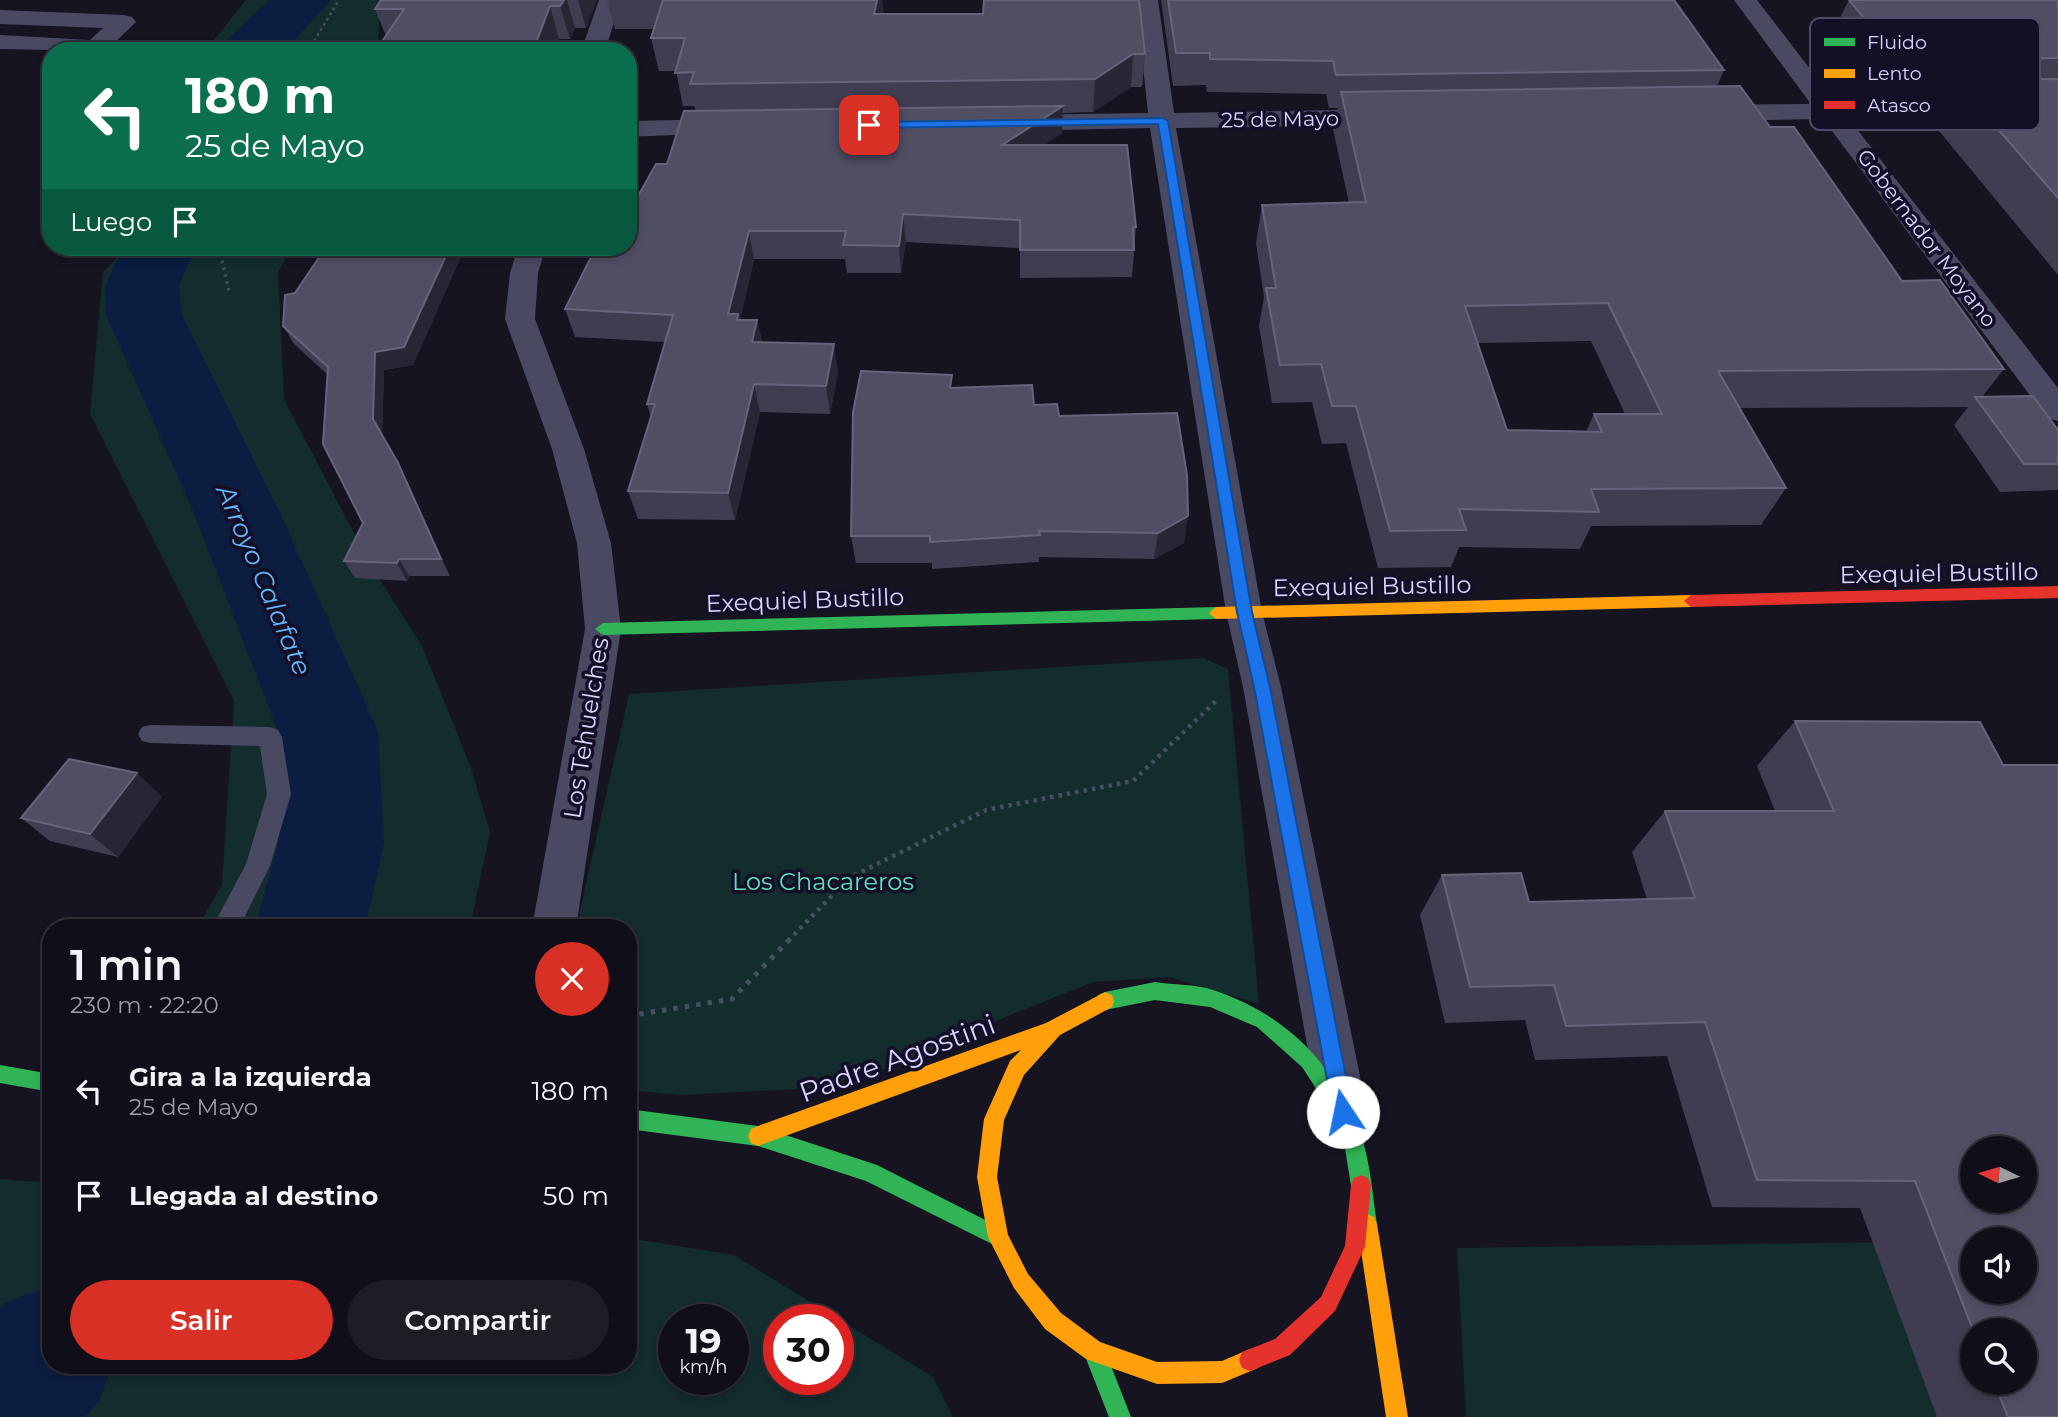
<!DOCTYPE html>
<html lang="es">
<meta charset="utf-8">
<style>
body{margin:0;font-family:Montserrat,sans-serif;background:#1e1d26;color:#f1f3f6;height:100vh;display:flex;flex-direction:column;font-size:26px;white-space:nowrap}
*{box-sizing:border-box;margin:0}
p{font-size:23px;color:#9c9ca2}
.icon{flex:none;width:38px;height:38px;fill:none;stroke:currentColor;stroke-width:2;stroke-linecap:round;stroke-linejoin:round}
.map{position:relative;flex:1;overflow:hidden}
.panel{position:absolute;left:42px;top:919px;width:595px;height:455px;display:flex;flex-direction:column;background:#100f19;border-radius:28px;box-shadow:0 4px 10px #0003,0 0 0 2px #302f38}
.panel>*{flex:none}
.hud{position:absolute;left:42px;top:42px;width:595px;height:214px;border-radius:28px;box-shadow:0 4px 10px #0003,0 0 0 2px #302f38;background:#0b6e4f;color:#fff;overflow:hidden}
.needle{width:46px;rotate:275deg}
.controls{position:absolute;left:1960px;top:1136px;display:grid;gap:14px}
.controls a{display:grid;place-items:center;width:77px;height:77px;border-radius:50%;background:#100f19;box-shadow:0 4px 10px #0003,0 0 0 2px #302f38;font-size:35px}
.speed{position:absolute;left:658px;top:1304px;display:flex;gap:14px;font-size:35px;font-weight:700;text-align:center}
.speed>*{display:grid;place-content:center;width:91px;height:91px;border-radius:50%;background:#100f19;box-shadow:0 4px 10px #0003,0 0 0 2px #302f38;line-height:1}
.speed small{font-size:18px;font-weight:400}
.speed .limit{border:10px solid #d22;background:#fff;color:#111}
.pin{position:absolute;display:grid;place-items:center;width:60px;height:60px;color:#fff;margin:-30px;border-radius:14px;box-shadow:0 4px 10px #0006}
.me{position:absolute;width:77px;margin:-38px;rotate:349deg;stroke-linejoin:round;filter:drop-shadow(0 0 5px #0008)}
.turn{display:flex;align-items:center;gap:24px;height:147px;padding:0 28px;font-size:32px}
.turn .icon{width:91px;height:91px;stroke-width:2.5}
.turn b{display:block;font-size:49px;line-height:60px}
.then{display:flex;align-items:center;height:66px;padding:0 28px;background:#0003;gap:14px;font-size:26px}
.round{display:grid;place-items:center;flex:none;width:74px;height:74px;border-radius:37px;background:#1e1d26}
.head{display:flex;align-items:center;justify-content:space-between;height:119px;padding:0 28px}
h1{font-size:42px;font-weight:600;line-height:52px}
.primary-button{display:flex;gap:14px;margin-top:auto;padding:14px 28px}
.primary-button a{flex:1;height:80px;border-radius:42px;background:#d93025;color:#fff;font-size:28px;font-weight:600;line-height:80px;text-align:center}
.primary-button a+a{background:#1e1d26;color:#f1f3f6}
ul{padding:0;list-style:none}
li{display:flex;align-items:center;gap:21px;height:105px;padding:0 28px}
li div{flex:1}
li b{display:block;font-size:26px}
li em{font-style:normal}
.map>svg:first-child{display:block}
.green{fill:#132c2d;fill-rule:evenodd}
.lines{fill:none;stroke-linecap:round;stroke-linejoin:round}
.river{fill:#0b1e41;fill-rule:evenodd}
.path-far3{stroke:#44505f;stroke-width:2.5;stroke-dasharray:2.5 3.5;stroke-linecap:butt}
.path-far2{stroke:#44505f;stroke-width:3.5;stroke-dasharray:2.5 4.5;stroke-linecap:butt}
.path-far1{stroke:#44505f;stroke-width:4.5;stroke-dasharray:3.5 5;stroke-linecap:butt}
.path{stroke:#44505f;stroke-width:5;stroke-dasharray:4.5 7;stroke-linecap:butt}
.lane{fill:#4a4962;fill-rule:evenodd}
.street{fill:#4a4962;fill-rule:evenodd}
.fast{fill:#30b455;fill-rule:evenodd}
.slow{fill:#ff9f0a;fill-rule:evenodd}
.jam{fill:#e5322d;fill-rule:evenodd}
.wall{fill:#403d50;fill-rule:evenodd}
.shaded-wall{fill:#282635}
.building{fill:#504e63;stroke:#66637b;stroke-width:2;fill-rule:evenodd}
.route{fill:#1a73e8;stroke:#114b97;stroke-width:2}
.labels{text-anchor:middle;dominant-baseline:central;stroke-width:7;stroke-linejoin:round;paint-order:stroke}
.far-street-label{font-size:21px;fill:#d9d4ff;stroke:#130f26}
.street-label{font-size:24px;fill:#d9d4ff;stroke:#130f26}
.park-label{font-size:24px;fill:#5fe0c0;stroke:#130f26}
.water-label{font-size:26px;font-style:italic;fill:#62b6ff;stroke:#130f26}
.near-street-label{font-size:28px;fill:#d9d4ff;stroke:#130f26}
.key{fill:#130f26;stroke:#4e4a67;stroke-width:2}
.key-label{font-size:19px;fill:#d9d4ff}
</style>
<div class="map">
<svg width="2058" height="1417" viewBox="0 0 2058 1417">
<rect width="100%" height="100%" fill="#161421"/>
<!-- green -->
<path class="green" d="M246,0H380L378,51H205Z
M126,247H292L278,272L284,399L370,564L422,646L471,768L490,832L470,927H198L222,884L234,701L90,414L103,273Z
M1203,658L1228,669L1259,1004L1168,977L1093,982L998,1020L899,1065L817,1088L680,1095L628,1090V928H576L629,694Z
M0,1179L51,1183V1365H628V1238L734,1255L933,1377L953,1417H0ZM674,1320H733V1379H674ZM779,1320H838V1379H779Z
M1972,1241V1292H2025L2058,1417H1466L1457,1248ZM1972,1330H2025V1382H1972Z"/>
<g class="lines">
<!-- river -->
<path class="river" d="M269,0H331L284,51H220L229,38Z
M124,247H196L179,285L182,315L279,511L378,731L384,843L365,928H255L278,843V731L193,511L106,315L105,285Z
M51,1285V1365H113L99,1400L85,1417H0V1309L3,1304Z"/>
<!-- path-far3 -->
<path class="path-far3" d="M216,45L311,47
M308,51L339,0"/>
<!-- path-far2 -->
<path class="path-far2" d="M219,247L229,292"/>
<!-- path-far1 -->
<path class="path-far1" d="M788,941L849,878L986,810L1133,781L1217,700"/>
<!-- path -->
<path class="path" d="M628,1016L732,999L790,939"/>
<!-- lane -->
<path class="lane" d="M150,725L270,727L278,730L282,737L291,794L270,866L239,928H212L246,864L267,794L260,746L150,743L142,741L138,734L142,727Z"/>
<!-- street -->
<path class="street" d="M599,0H621L605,51H581Z
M1136,0H1158L1174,113L1387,109L1396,112L1400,117L1396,122L1387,125L1176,128L1262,612L1281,687L1366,1106L1359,1123L1342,1130L1325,1123L1318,1106L1243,687L1226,612L1150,128L1010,131L1001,128L997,123L1001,118L1010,115L1148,113Z
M1734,0H1757L1837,104L2058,100V116L1849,119L2058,388V421L2047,418L1823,119L1707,121L1698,118L1694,113L1698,108L1707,105L1811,104Z
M0,10L124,15L132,17L136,22L106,51L0,49V35L90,40L103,28L0,24Z
M730,119L739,122L743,127L739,132L628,137V121Z
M518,247H546L538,273L535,319L584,449L611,543L621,629L576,928H532L585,629L577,543L552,449L505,319L510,273Z"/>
<!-- fast -->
<path class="fast" d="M1216,607L1223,613L1216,619L603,635L595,629L603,623Z
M1155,982C1174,985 1196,984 1213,990C1289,1015 1340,1069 1364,1145C1371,1170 1373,1198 1377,1224L1374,1231L1367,1234L1360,1231L1357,1224L1345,1148L1335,1117L1302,1067L1257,1027L1210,1007L1155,1000L1105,1010L1098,1007L1096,1001L1098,995L1105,992Z
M0,1065L51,1074V1092L0,1083Z
M628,1109L758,1126L877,1165L1005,1230L1008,1237L1005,1244L998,1247L866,1181L758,1146L628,1129Z
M1094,1340L1102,1343L1131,1417H1109L1083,1351L1086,1343Z"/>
<!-- slow -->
<path class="slow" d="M1691,595L1698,601L1691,607L1216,619L1209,613L1216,607Z
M1105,992L1112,995L1114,1001L1112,1007L1060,1035L1024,1075L1004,1120L997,1177L1008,1235L1028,1274L1061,1313L1100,1342L1157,1362L1222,1361L1250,1349L1258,1352L1261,1360L1258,1368L1222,1383L1157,1384L1086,1359L1045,1329L1014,1288L988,1237L977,1177L984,1119L1010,1061L1021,1050L758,1146L751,1143L748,1136L751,1129L758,1126L1046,1023Z
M1367,1214L1374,1217L1377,1224L1408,1417H1386L1357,1224L1360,1217Z"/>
<!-- jam -->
<path class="jam" d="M2058,586V598L1691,607L1684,601L1691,595Z
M1361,1175L1368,1178L1371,1185L1365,1247L1335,1311L1290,1355L1250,1371L1242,1368L1239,1360L1242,1352L1275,1339L1321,1297L1345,1246L1351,1185L1354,1178Z"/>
</g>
<!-- wall -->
<path class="wall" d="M381,0H597L586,28H575L570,39H559L555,51H380L379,46L386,36L375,9Z
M607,0H882L883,14L1145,54L1142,87H1131L1093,112L1062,113V133L1043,145L1136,227L1132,277L1020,278V248L906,242L901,273H847L845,259H754L740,320H757L762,342L838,372L830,414L760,412L735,520L638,519L628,491L651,418L647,404L665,342L575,337L565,309L628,247L667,164L696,111L694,106H683L676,71H659L651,38L654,29H615Z
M1161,0H1674L1724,70L1717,86L1770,127L1902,281L2004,369L1982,397L2058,430V490L2000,492L1954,425L1968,407L1740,408L1786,488L1761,525L1591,526L1580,549L1459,547L1451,567L1378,568L1346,443L1322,444L1312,402L1272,403L1259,326L1264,297L1256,243L1262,205L1349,203L1333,129L1338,108H1329L1326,94L1207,92L1206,85L1173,86ZM1591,341L1625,414H1594L1586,432L1507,430L1477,343Z
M1849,0H2058V275L1930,120L1943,100H1914L1898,81H1862L1829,39Z
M326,247H465L413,365L384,370L382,436L407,481L450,576H409L407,581L355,578L344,561L363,523L328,375L294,344L283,326Z
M953,388L1034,405L1059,416L1184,543L1154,559L1039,557V562L932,569V563H856L851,536Z
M1795,721L1980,722L2058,1417H1937L1860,1208L1712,1207L1667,1056L1535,1060L1525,1020L1445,1023L1420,915L1442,875L1529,902L1647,899L1632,852L1665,811H1775L1757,766ZM1972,1330H2025V1382H1972Z
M162,797L118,857L50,841L21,818Z"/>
<!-- shaded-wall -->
<path class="shaded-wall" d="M564,0H567L575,28L570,39L560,6Z
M578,0H597L586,28Z
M877,0H882L884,19L874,14Z
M550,6L559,39L555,51H533Z
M1133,54L1131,87L1093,112L1095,79Z
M1063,106L1062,133L1002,173V145Z
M903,214L906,242L901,273L899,246Z
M749,231L754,259L740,320L743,347L728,314Z
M450,247H465L413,365L384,370L382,436L373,419L375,352Z
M757,320L763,348L752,342Z
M834,344L838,372L830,414L826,386Z
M754,384L760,412L735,520L728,493Z
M398,463L407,481L450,576L441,559Z
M1188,516L1184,543L1154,559L1158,533Z
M399,559L409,576L407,581L397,563Z
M137,773L162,797L118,857L90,834Z"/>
<!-- building -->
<path class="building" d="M381,0H564L560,6H550L533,51H386L389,47L379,46L404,9H375Z
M663,0H877L874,14H983L984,0H1139L1145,54H1133L1095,79L690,84L694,72L675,73L685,38H651Z
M1168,0H1674L1724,70L1336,75L1333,61L1210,59V53H1176Z
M1849,0H2058V58L1937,60L1921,41H1883Z
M2058,79V198L1955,80Z
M1740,86L1770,127H1794L1902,281L1940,280L2004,369L1718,371L1786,488L1591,489L1599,512L1459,509L1466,530L1390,531L1356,406H1332L1321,364L1280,365L1266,288H1276L1262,205L1366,202L1341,92ZM1608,303L1662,414H1594L1602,432L1507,430L1465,306Z
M1063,106L1002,145H1127L1136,227H1133L1134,250H1020V220L903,214L899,246L843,245L846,231H749L728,314H738L737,320H757L752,342L834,344L826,386L754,384L728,493L628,491L655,404H647L673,315L565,309L596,247H628V214L656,164H667L684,111Z
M326,247H450L404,347L375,352L373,419L398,463L441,559H399L397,563L344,561L363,523L323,444L328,367L283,326L285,295L295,293Z
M861,371L952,375L950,388L1032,385L1034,405L1057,404L1059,416L1177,413L1187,475L1188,516L1158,533L1039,531L1040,535L930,542V536H851L853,412Z
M2033,396L2058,430V464H2024L1975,397Z
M1795,721L1980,722L2003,765H2058V1417H2008L1994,1382H2025V1330H1973L1915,1181L1757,1180L1705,1022L1566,1026L1554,985L1470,987L1442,875L1521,873L1529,902L1695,898L1665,811H1834ZM1972,1148H2025V1200H1972ZM1972,1239H2025V1292H1972Z
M69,759L137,773L90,834L21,818Z"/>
<!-- route -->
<path class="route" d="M1163,118L1168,121L1252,612L1270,687L1353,1112L1350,1119L1343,1122L1336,1119L1333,1112L1254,687L1237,612L1158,124L869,128L863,125L869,122Z"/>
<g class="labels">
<!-- far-street labels -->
<g class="far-street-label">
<text transform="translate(1280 119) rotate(-1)">25 de Mayo</text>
<text transform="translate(1927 238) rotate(53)">Gobernador Moyano</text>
</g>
<!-- street labels -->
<g class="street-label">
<text transform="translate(1939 573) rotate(-1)">Exequiel Bustillo</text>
<text transform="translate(1372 586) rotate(-1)">Exequiel Bustillo</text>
<text transform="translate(805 600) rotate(-2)">Exequiel Bustillo</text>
<text transform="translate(586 728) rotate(-81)">Los Tehuelches</text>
</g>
<!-- park labels -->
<g class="park-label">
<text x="823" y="881">Los Chacareros</text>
</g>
<!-- water labels -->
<g class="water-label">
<text transform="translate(264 580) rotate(67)">Arroyo Calafate</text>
</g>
<!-- near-street labels -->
<g class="near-street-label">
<text transform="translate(897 1058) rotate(-20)">Padre Agostini</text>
</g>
</g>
<!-- legend -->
<rect x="1810" y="18" width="230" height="112" rx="10" class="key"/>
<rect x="1824" y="38" width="31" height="8" fill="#30b455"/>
<rect x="1824" y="69" width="31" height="9" fill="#ff9f0a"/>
<rect x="1824" y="101" width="31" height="8" fill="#e5322d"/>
<g class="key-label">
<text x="1867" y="49">Fluido</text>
<text x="1867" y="80">Lento</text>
<text x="1867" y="112">Atasco</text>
</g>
</svg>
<div class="controls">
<a><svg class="needle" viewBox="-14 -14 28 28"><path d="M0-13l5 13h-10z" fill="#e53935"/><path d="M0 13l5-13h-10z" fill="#9c9ca2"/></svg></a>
<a><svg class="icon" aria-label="sound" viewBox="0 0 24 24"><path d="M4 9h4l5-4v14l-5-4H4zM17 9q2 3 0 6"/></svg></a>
<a><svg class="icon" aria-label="search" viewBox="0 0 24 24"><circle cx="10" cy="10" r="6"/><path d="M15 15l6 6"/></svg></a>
</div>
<div class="speed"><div>19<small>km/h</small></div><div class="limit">30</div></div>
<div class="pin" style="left:869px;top:125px;background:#d93025"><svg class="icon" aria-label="arrive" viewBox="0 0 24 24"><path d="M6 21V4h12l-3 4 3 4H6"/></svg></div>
<svg class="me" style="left:1343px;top:1112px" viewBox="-20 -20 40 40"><circle r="19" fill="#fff"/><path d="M0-13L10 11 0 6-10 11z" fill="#1a73e8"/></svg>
<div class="hud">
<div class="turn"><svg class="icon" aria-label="left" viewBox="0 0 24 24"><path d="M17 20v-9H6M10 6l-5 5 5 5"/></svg><div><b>180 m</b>25 de Mayo</div></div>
<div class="then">Luego<svg class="icon" aria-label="arrive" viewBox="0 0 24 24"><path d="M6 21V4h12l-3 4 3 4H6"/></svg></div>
</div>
<section class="panel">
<div class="head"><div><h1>1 min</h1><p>230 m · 22:20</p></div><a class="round" style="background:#d93025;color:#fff"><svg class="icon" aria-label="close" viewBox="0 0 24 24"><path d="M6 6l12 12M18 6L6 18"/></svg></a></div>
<ul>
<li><svg class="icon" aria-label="left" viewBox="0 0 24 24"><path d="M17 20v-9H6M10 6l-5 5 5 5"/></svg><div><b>Gira a la izquierda</b><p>25 de Mayo</p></div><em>180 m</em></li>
<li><svg class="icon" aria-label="arrive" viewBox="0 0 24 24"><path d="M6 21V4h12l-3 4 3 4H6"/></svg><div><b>Llegada al destino</b></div><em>50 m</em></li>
</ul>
<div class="primary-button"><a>Salir</a><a>Compartir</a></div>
</section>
</div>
